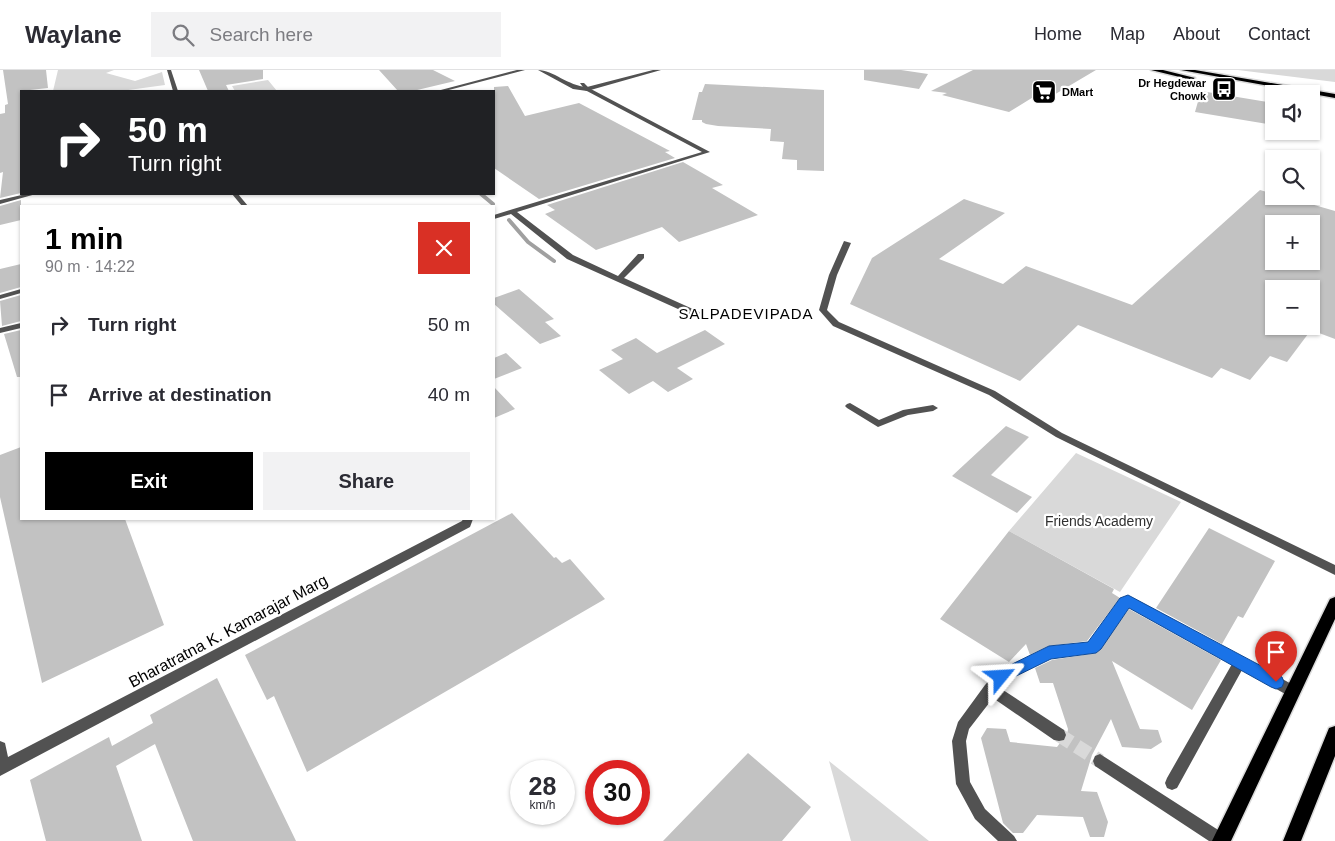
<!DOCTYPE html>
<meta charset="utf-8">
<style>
body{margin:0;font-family:Arial,sans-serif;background:#f2f2f3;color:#2b2b33;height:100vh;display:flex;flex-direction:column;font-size:19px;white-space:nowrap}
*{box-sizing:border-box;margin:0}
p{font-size:16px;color:#7c7c81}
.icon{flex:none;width:28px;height:28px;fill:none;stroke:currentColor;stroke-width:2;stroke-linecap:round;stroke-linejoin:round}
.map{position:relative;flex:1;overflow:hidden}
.sheet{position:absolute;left:20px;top:135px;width:475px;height:315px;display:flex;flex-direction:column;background:#fff;border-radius:0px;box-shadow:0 1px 4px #0004}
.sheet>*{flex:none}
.banner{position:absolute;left:20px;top:20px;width:475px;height:105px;border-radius:0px;box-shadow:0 1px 4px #0004;background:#202124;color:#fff;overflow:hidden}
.controls{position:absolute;left:1265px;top:15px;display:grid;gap:10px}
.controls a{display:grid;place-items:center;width:55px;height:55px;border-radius:0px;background:#fff;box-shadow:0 1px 4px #0004;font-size:25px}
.speed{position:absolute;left:510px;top:690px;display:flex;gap:10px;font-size:25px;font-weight:700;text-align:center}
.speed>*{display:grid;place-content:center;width:65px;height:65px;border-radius:50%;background:#fff;box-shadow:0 1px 4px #0004;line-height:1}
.speed small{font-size:12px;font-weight:400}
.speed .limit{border:8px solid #d22;background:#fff;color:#111}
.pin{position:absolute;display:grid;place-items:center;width:42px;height:42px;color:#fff;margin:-51px -21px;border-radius:50% 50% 50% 0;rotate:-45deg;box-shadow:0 0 5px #0007}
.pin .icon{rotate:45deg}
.me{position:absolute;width:55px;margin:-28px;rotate:63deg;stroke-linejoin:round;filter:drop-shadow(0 0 4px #0008)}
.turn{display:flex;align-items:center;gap:18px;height:105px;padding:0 25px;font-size:22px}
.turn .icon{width:65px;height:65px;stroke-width:2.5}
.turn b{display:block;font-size:35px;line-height:42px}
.round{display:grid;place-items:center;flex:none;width:52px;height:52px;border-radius:0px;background:#f2f2f3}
.head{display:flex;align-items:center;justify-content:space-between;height:85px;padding:0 25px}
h1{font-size:30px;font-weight:700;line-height:38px;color:#000}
.action{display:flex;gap:10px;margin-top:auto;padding:10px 25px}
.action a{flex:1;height:58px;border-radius:0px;background:#000;color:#fff;font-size:20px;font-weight:700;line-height:58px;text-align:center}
.action a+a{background:#f2f2f3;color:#2b2b33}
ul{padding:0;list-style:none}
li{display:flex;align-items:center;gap:15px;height:70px;padding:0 25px}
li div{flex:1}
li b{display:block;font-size:19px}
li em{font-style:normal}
header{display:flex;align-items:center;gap:30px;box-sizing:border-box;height:70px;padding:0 25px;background:#fff;border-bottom:1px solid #e1e1e2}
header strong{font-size:24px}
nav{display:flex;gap:28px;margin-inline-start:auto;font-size:18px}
.search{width:350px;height:45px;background:#f2f2f3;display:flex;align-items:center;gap:12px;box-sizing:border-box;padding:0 18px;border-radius:0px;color:#7c7c81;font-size:19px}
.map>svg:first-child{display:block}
.green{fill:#d9d9d9}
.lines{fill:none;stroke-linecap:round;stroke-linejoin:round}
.stream{stroke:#a0a0a0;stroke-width:4}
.building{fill:#c2c2c2;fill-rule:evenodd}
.minor-tunnel{stroke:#d9d9d9;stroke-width:14;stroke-dasharray:14 7;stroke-linecap:butt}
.primary-casing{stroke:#dbdbdb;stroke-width:3}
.minor{fill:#525252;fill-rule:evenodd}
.tertiary{fill:#525252;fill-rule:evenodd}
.primary{fill:#000;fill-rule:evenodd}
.route{fill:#1a73e8;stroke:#114b97}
.labels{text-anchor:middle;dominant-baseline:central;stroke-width:4.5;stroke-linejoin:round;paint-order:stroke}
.far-poi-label{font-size:11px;font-weight:bold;fill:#000;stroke:#fff;text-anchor:end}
.park-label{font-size:14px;fill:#303030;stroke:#fff}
.neighbourhood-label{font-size:15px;letter-spacing:1px;fill:#000;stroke:#fff}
.near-street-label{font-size:16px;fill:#000;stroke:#fff}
</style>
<header>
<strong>Waylane</strong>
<div class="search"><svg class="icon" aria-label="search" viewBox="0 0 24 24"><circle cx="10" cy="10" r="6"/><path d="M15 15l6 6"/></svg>Search here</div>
<nav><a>Home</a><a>Map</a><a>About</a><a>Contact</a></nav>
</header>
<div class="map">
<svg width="1335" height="771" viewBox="0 0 1335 771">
<rect width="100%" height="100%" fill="#fff"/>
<!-- green -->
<path class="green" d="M58,0H114L106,3L135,11L162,2L165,15L121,21H53Z
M1238,0H1335V12Z
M268,10L277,21H235L232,16Z
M1076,383L1181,432L1120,522L1009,461Z
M829,691L929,771H851Z"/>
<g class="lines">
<!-- stream -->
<path class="stream" d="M481,124L493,134
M509,150L528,172L554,191"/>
</g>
<!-- building -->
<path class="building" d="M3,0H46L48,18L21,21V123L0,128L3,102L0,103V44L5,43V35L8,34Z
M199,0H263V9L226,15L229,21H208Z
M379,0H433L455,11L413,21H398Z
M864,0H901L928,4L919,19L864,10Z
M973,0H1096L1047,29L1035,26L1009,42L942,25L947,23L931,21Z
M705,14L824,20V101L797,100V90L782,89L784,72L770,71L771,59L718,56L706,54L702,52V50H692L699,22H702Z
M508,16L525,46L579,33L670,81L665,82L675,88L539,129L494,98V17Z
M1201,21L1274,33V55L1195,42Z
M683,92L723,115L712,118L758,145L679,172L662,157L596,180L545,144L555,140L547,135Z
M1260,120L1274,124V126H1283L1335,141V269L1311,260L1287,292L1270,286L1250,310L1221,298L1212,308L1078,255L1020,311L850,234L872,188L964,129L1005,143L939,189L1003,214L1026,196L1132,235ZM1274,154H1311V191H1274ZM1274,219H1311V256H1274Z
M21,130V150L0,155V136Z
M21,194V217L0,223V199Z
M519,219L554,249L545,252L561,266L540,274L494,234V228Z
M21,225V251L2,256L0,231Z
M21,260V307H17L4,264Z
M705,260L725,274L677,298L693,309L668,322L653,311L629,324L599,300L623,289L611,280L636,268L657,283Z
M506,283L522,298L494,309V288Z
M494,317L515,339L494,348Z
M1006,356L1029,367L991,405L1032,427L1017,443L952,406Z
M21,377V449H125L164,555L42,613L0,427V385Z
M512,443L554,488L556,487L562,493L570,489L605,529L307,702L274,626L267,630L245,585Z
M1209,458L1275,491L1243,548L1238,546L1222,574L1156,538Z
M1009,461L1114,519L1112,523L1120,528L1087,571L1049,576L1030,585L1026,574L1009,592L940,549Z
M1129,539L1221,590L1192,640L1112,591L1140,659L1158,660L1162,672L1151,679L1122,677L1111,649L1092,685L1081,721L1097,722L1108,752L1104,767H1090L1083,747L1037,745L1023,763H1013L1003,753L981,668L987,658L1006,659L1010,672L1057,677L1060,673L1066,671L1068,659L1053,613H1040L1035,598L1052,590L1096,583Z
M217,608L296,771H193L155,674L116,696L142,771H46L30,710L109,667L112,676L153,653L150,645Z
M748,683L811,737L782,771H663Z"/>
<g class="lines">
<!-- minor-tunnel -->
<path class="minor-tunnel" d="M1059,665L1100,691"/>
<defs>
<path id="primary" d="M1151,0H1163L1195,8L1192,10Z
M1181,0H1195L1335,24V28Z
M1335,527V549L1231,771H1212L1328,533L1330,529Z
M1335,656V686L1301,771H1283L1329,658Z"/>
</defs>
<!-- primary casing -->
<use href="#primary" class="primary-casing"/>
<!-- minor -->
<path class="minor" d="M580,13H584L589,18L710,82L517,142L573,185L618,206L638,184H644V188L624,208L704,244V248H698L567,189L511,144L494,149V145L510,140L702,82L585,20Z
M232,124H238L248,136H242Z
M844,171L851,173L837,205L827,240L839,252L995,321L1062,363L1335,495V505L1056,367L989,325L833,256L819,240L829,205Z
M21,219V223L0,229V225Z
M21,253V258L0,263V258Z
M463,449H473L470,457L0,706V671L5,673L8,687L462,451Z
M1125,527L1137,530L1297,617L1299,621L1297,625L1292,627L1287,625L1242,600L1177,718L1172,720L1167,718L1165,713L1167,708L1232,594L1128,537L1100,578L1095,582L1051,588L1006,611L1000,618L1064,660L1066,665L1064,670L1059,671L1054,670L993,628L969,659L966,671L970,712L985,739L1014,766L1017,771H998L975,749L956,714L952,671L958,652L985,615L996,603L1049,578L1088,573L1121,529Z
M1100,684L1226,765L1228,771H1209L1095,696L1093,691L1095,686Z"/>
<!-- tertiary -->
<path class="tertiary" d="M167,0H171L178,21H173Z
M517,0H525L445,21H437Z
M538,0C553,0 568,16 587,17L653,0H661L587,21L573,19Z
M26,124H36L0,134V130Z
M850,333L879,350L903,340L933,335L938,338L933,341L908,345L878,357L847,338L845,336L847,334Z"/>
<!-- primary -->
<use href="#primary" class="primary"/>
</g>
<!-- route -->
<path class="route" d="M1128,525L1282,607L1284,612L1282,617L1276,619L1271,617L1129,538L1101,579L1096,583L1051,589L1006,611L1001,613L996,611L994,607L996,602L1049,576L1088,572L1120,528Z"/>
<!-- icons -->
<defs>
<symbol id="bus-square" viewBox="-11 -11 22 22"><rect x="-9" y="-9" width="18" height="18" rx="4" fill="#000" stroke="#fff"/><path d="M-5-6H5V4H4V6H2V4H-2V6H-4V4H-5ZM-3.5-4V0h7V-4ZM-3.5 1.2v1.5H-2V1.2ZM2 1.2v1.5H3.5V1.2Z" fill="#fff"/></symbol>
<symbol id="supermarket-square" viewBox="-11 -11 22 22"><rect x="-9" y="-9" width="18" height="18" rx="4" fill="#000" stroke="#fff"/><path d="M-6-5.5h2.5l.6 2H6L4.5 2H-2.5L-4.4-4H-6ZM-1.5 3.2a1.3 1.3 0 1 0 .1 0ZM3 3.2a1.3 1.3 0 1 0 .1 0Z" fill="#fff"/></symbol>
</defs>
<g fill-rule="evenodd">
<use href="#bus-square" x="1210" y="5" width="28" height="28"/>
<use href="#supermarket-square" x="1030" y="8" width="28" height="28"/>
</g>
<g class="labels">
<!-- far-poi labels -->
<g class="far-poi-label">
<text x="1206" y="13">Dr Hegdewar<tspan x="1206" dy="13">Chowk</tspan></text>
<text x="1062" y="22" text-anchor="start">DMart</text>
</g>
<!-- park labels -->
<g class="park-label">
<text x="1099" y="451">Friends Academy</text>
</g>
<!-- neighbourhood labels -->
<g class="neighbourhood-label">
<text x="746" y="243">SALPADEVIPADA</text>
</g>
<!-- near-street labels -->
<g class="near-street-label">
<text transform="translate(228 561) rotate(-28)">Bharatratna K. Kamarajar Marg</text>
</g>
</g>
</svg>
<div class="controls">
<a><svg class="icon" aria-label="sound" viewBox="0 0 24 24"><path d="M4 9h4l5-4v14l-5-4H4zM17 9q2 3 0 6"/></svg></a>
<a><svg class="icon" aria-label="search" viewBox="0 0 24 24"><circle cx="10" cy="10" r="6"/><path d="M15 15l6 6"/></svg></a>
<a>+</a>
<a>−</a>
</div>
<div class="speed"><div>28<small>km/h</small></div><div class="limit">30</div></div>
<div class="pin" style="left:1276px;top:612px;background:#d93025"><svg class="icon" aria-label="arrive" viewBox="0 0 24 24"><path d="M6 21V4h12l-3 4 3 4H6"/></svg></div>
<svg class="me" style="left:1001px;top:607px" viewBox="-20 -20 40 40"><path d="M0-17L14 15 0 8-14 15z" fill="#1a73e8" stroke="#fff" stroke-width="4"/></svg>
<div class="banner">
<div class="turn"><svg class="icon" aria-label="right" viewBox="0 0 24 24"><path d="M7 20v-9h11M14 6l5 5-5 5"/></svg><div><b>50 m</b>Turn right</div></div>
</div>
<section class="sheet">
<div class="head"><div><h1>1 min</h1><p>90 m · 14:22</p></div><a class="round" style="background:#d93025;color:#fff"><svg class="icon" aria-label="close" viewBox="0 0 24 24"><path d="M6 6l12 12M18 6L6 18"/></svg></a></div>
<ul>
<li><svg class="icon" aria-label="right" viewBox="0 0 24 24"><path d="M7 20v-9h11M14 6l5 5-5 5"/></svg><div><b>Turn right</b></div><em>50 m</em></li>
<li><svg class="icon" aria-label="arrive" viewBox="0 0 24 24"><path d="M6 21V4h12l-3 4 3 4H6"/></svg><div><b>Arrive at destination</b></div><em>40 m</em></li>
</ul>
<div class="action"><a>Exit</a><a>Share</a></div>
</section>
</div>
